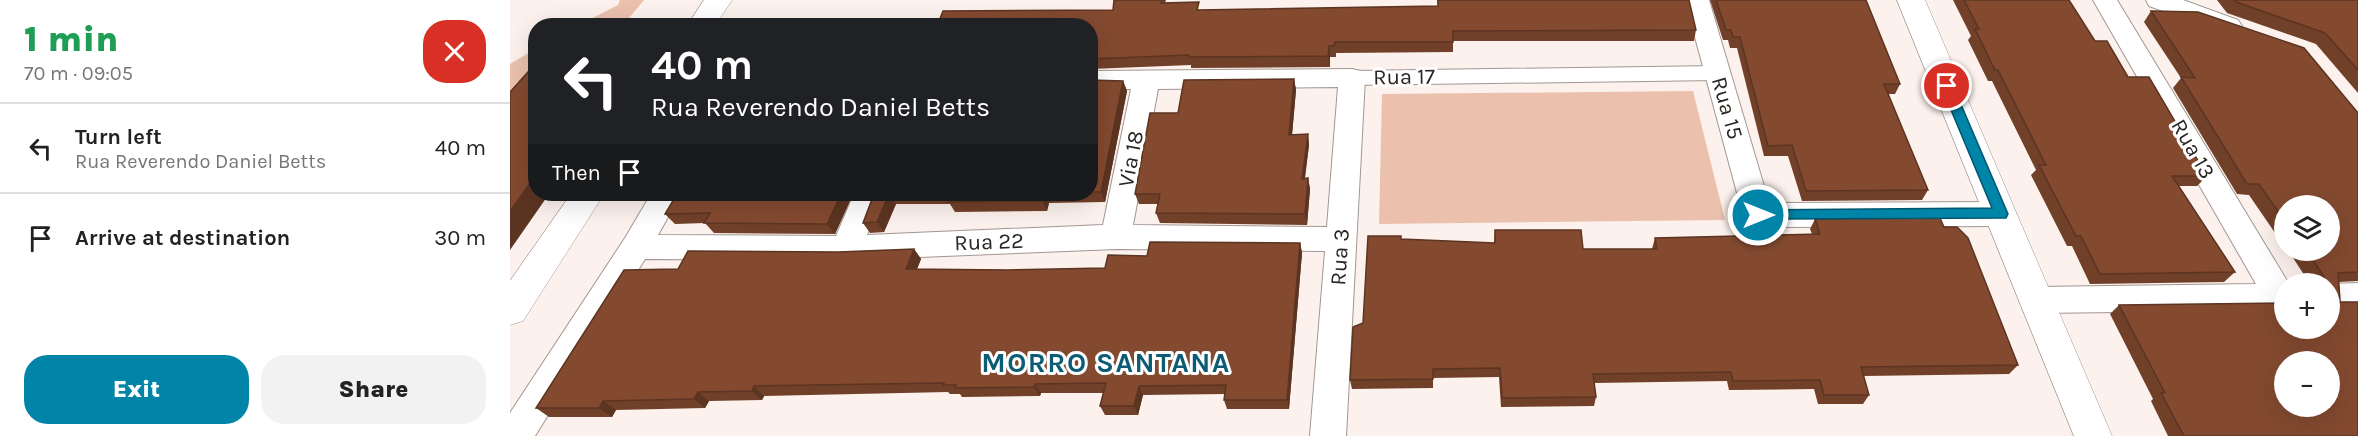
<!DOCTYPE html>
<meta charset="utf-8">
<style>
body{margin:0;font-family:Karla,sans-serif;background:#f2f2f2;color:#222;height:100vh;display:flex;flex-direction:column;font-size:22px;white-space:nowrap}
*{box-sizing:border-box;margin:0}
p{font-size:20px;color:#767676}
.icon{flex:none;width:33px;height:33px;fill:none;stroke:currentColor;stroke-width:2;stroke-linecap:round;stroke-linejoin:round}
.map{position:relative;flex:1;overflow:hidden}
.panel{display:flex;flex-direction:column;background:#fff;width:510px}
.panel>*{flex:none}
.top-card{position:absolute;left:18px;top:18px;width:570px;height:183px;border-radius:24px;box-shadow:0 6px 24px #0002;background:#202124;color:#fff;overflow:hidden}
.buttons{position:absolute;left:1764px;top:195px;display:grid;gap:12px}
.buttons a{display:grid;place-items:center;width:66px;height:66px;border-radius:50%;background:#fff;box-shadow:0 6px 24px #0002;font-size:30px}
.pin{position:absolute;display:grid;place-items:center;width:51px;height:51px;color:#fff;margin:-26px;border:3px solid #fff;border-radius:50%;box-shadow:0 2px 6px #0007}
.me{position:absolute;width:66px;margin:-33px;rotate:90deg;stroke-linejoin:round;filter:drop-shadow(0 0 4px #0008)}
.turn{display:flex;align-items:center;gap:21px;height:126px;padding:0 24px;font-size:27px}
.turn .icon{width:78px;height:78px;stroke-width:2.5}
.turn b{display:block;font-size:42px;line-height:51px}
.then{display:flex;align-items:center;height:57px;padding:0 24px;background:#0003;gap:12px;font-size:22px}
.round{display:grid;place-items:center;flex:none;width:63px;height:63px;border-radius:24px;background:#f2f2f2}
.headline{display:flex;align-items:center;justify-content:space-between;height:102px;padding:0 24px}
h1{font-size:36px;font-weight:800;line-height:45px;color:#1e9e55}
.cta{display:flex;gap:12px;margin-top:auto;padding:12px 24px}
.cta a{flex:1;height:69px;border-radius:24px;background:#0084a7;color:#fff;font-size:24px;font-weight:800;line-height:69px;text-align:center}
.cta a+a{background:#f2f2f2;color:#222}
ul{padding:0;list-style:none}
li{display:flex;align-items:center;gap:18px;height:90px;padding:0 24px;border-top:2px solid #e0e0e0}
li div{flex:1}
li b{display:block;font-size:22px}
li em{font-style:normal}
main{display:flex;flex:1;min-height:0}
.map>svg:first-child{display:block}
.green{fill:#ebc1ae}
.lines{fill:none;stroke-linecap:round;stroke-linejoin:round}
.pedestrian-casing{stroke:#a19792;stroke-width:2}
.minor-casing{stroke:#a19792;stroke-width:2}
.tertiary-casing{stroke:#a19792;stroke-width:1}
.pedestrian{fill:#fff;fill-rule:evenodd}
.minor{fill:#fff;fill-rule:evenodd}
.tertiary{fill:#fff;fill-rule:evenodd}
.wall{fill:#714029}
.shaded-wall{fill:#5c3422}
.building{fill:#834a30;stroke:#5c3422;stroke-width:1.5;fill-rule:evenodd}
.route{fill:#0084a7;stroke:#00566d;stroke-width:1.5}
.labels{text-anchor:middle;dominant-baseline:central;stroke-width:6;stroke-linejoin:round;paint-order:stroke}
.street-label{font-size:22px;fill:#2a2624;stroke:#fff}
.district-label{font-size:28px;font-weight:bold;letter-spacing:1.5px;fill:#0c5c75;stroke:#fff}
</style>
<main>
<section class="panel">
<div class="headline"><div><h1>1 min</h1><p>70 m · 09:05</p></div><a class="round" style="background:#d93025;color:#fff"><svg class="icon" aria-label="close" viewBox="0 0 24 24"><path d="M6 6l12 12M18 6L6 18"/></svg></a></div>
<ul>
<li><svg class="icon" aria-label="left" viewBox="0 0 24 24"><path d="M17 20v-9H6M10 6l-5 5 5 5"/></svg><div><b>Turn left</b><p>Rua Reverendo Daniel Betts</p></div><em>40 m</em></li>
<li><svg class="icon" aria-label="arrive" viewBox="0 0 24 24"><path d="M6 21V4h12l-3 4 3 4H6"/></svg><div><b>Arrive at destination</b></div><em>30 m</em></li>
</ul>
<div class="cta"><a>Exit</a><a>Share</a></div>
</section>
<div class="map">
<svg width="1848" height="436" viewBox="0 0 1848 436">
<rect width="100%" height="100%" fill="#fcf1ec"/>
<!-- green -->
<path class="green" d="M110,0H134L114,24L69,25L108,5Z
M25,49V79L0,94V64Z
M1183,91L1215,220L869,224L872,94Z"/>
<g class="lines">
<defs>
<path id="pedestrian" d="M1207,66L1214,68L1217,73L1214,78L1207,80L842,85L835,83L832,78L835,73L842,71Z"/>
<path id="minor" d="M1175,0H1199L1259,203L1491,202L1502,206L1506,214L1502,222L1491,226L1248,227L1237,223L1233,215Z
M1583,0H1607L1779,284H1774V310L1526,313L1515,309L1510,300L1515,291L1526,287L1746,284Z
M1636,0H1673L1728,20L1732,26L1728,32L1719,35L1639,6Z
M842,69L851,71L855,78L836,436H800L815,251L606,249L336,260L135,259L25,436H0V413L115,238L141,194H171L148,235L326,236L344,194H373L357,235L593,225L621,89H580V71ZM828,87L817,227L623,225L648,89Z
M1848,283V309H1820V284H1818Z"/>
<path id="tertiary" d="M194,0H222L205,26H177Z
M1387,0H1415L1602,436H1564Z
M61,194H94L13,321L0,325V281Z"/>
</defs>
<!-- pedestrian casing -->
<use href="#pedestrian" class="pedestrian-casing"/>
<!-- minor casing -->
<use href="#minor" class="minor-casing"/>
<!-- tertiary casing -->
<use href="#tertiary" class="tertiary-casing"/>
<!-- pedestrian -->
<use href="#pedestrian" class="pedestrian"/>
<!-- minor -->
<use href="#minor" class="minor"/>
<!-- tertiary -->
<use href="#tertiary" class="tertiary"/>
</g>
<!-- wall -->
<path class="wall" d="M604,0H656L655,3L690,10L928,6L927,0H1179L1186,30L1184,41H943V52L826,53V57H820V67L681,68V65L580,69V26L603,10Z
M1200,0H1356L1390,84L1385,94H1378L1418,190L1412,200L1292,201L1278,156H1254L1227,48H1220L1218,40H1213Z
M1443,0H1559L1585,41L1618,77L1697,176L1687,186H1669L1725,272L1714,282L1580,284L1562,246H1557L1521,175L1526,170L1482,81H1478L1458,40L1461,36Z
M1707,0H1848V93L1806,44L1717,13Z
M1641,11L1848,113V281L1829,282L1830,300L1826,302L1848,436H1658L1641,401L1643,399L1600,314L1609,305L1820,328V284H1800L1778,250H1820L1774,206V246L1739,195L1727,194L1663,88L1671,78L1634,22Z
M784,79L786,90L782,135L798,134L799,145L795,179L798,178L800,189L797,225L650,223L646,213L648,204H629L625,194Z
M580,80L613,81L617,91L595,202L539,203L537,211L445,212L440,204H386L374,232L360,233L353,223L364,194H580Z
M167,194H343L325,234L204,233L195,223L165,224L155,214Z
M1305,219L1434,227L1508,365L1499,374L1354,376L1359,395L1353,404H1308L1304,389L1219,390L1217,381L1084,383L1086,397L1084,406L991,407L989,377L923,378V388L842,389L840,380L853,323L891,239L984,243L985,230L1073,249H1142L1145,238L1302,234L1300,229Z
M790,243L792,253L779,409H717L714,400L715,394L633,395L628,415H595L590,406L594,393H531L530,396L452,397L450,394H440L438,392L254,396L252,400L199,401L195,408L106,410L102,417H39L26,408L328,252L404,249L411,259L407,269L497,270L595,268L637,256Z"/>
<!-- shaded-wall -->
<path class="shaded-wall" d="M819,46L820,57V67L818,56Z
M784,79L786,90L781,146L779,135Z
M613,81L617,91L595,202L591,192Z
M798,134L799,145L793,189L792,179Z
M26,175V194H39L0,250V211Z
M798,178L800,189L797,225L795,214Z
M331,194H343L325,234L317,224Z
M379,194L386,204L374,232L367,222Z
M534,194L539,203L537,211L532,201Z
M790,243L792,253L779,409L777,400Z
M404,249L411,259L403,279L396,269Z
M525,384L531,393L530,396L524,387Z
M244,386L254,396L252,400L242,391Z
M629,386L633,395L628,415L624,406Z
M188,392L199,401L195,408L184,399Z
M93,401L106,410L102,417L89,408Z"/>
<!-- building -->
<path class="building" d="M604,0H652L651,3L689,2L687,10L928,6V0H1179L1186,30L943,31V42H825L824,46H819L818,56L679,57V55L580,59V26H427L433,11L603,10Z
M1206,0H1356L1390,84H1374L1418,190L1296,191L1282,145L1258,146L1230,37H1223L1221,30H1216Z
M1454,0H1559L1585,41H1597L1618,77H1639L1697,176H1662L1725,272L1590,274L1571,236H1566L1529,165H1536L1488,70H1485L1465,29H1469Z
M1724,0H1848V70L1815,33L1726,2Z
M1641,11L1688,12L1794,48L1848,113V272L1828,273L1830,300L1796,250H1820V206H1774V220L1749,184H1737L1671,77L1685,78Z
M26,63V175L0,211V92Z
M784,79L779,135L798,134L792,179L798,178L795,214L646,213L650,194H625L640,113H668L674,80Z
M580,80L613,81L591,192H580Z
M167,194H331L317,224L194,223L200,213L155,214Z
M364,194H534L532,201L439,202L442,194H379L367,222L353,223Z
M1430,218L1434,227H1447L1458,238L1508,365L1351,367L1359,395H1314L1310,380L1223,381L1221,372L1083,374L1086,397L992,398L990,368L923,369V379L840,380L843,327L853,323L858,236H891V239L985,243V230H1071L1073,249H1147L1145,238L1310,234L1305,219Z
M640,242L790,243L777,400H714L716,385L629,386L624,406H590L596,383L525,384L524,387L445,388L446,385H433L434,383L244,386L242,391L188,392L184,399L93,401L89,408H26L114,270L168,269L178,251L328,252L404,249L396,269L497,270L595,268L598,255L637,256Z
M1820,302H1848V436H1674L1651,393H1655L1609,305L1774,303V328H1820ZM1774,362H1820V406H1774Z"/>
<!-- route -->
<path class="route" d="M1437,81L1443,86L1498,214L1496,218L1243,219L1241,215L1243,212L1248,210L1482,208L1431,86Z"/>
<g class="labels">
<!-- street labels -->
<g class="street-label">
<text transform="translate(894 77) rotate(-1)">Rua 17</text>
<text transform="translate(1217 108) rotate(74)">Rua 15</text>
<text transform="translate(1683 149) rotate(60)">Rua 13</text>
<text transform="translate(621 159) rotate(-79)">Via 18</text>
<text transform="translate(479 242) rotate(-2)">Rua 22</text>
<text transform="translate(830 257) rotate(-86)">Rua 3</text>
</g>
<!-- district labels -->
<g class="district-label">
<text x="596" y="362">MORRO SANTANA</text>
</g>
</g>
</svg>
<div class="buttons">
<a><svg class="icon" aria-label="layers" viewBox="0 0 24 24"><path d="M12 4l9 5-9 5-9-5zM3 14l9 5 9-5"/></svg></a>
<a>+</a>
<a>−</a>
</div>
<div class="pin" style="left:1437px;top:86px;background:#d93025"><svg class="icon" aria-label="arrive" viewBox="0 0 24 24"><path d="M6 21V4h12l-3 4 3 4H6"/></svg></div>
<svg class="me" style="left:1248px;top:215px" viewBox="-20 -20 40 40"><circle r="17" fill="#0084a7" stroke="#fff" stroke-width="3"/><path d="M0-11L8 9 0 5-8 9z" fill="#fff"/></svg>
<div class="top-card">
<div class="turn"><svg class="icon" aria-label="left" viewBox="0 0 24 24"><path d="M17 20v-9H6M10 6l-5 5 5 5"/></svg><div><b>40 m</b>Rua Reverendo Daniel Betts</div></div>
<div class="then">Then<svg class="icon" aria-label="arrive" viewBox="0 0 24 24"><path d="M6 21V4h12l-3 4 3 4H6"/></svg></div>
</div>
</div>
</main>
